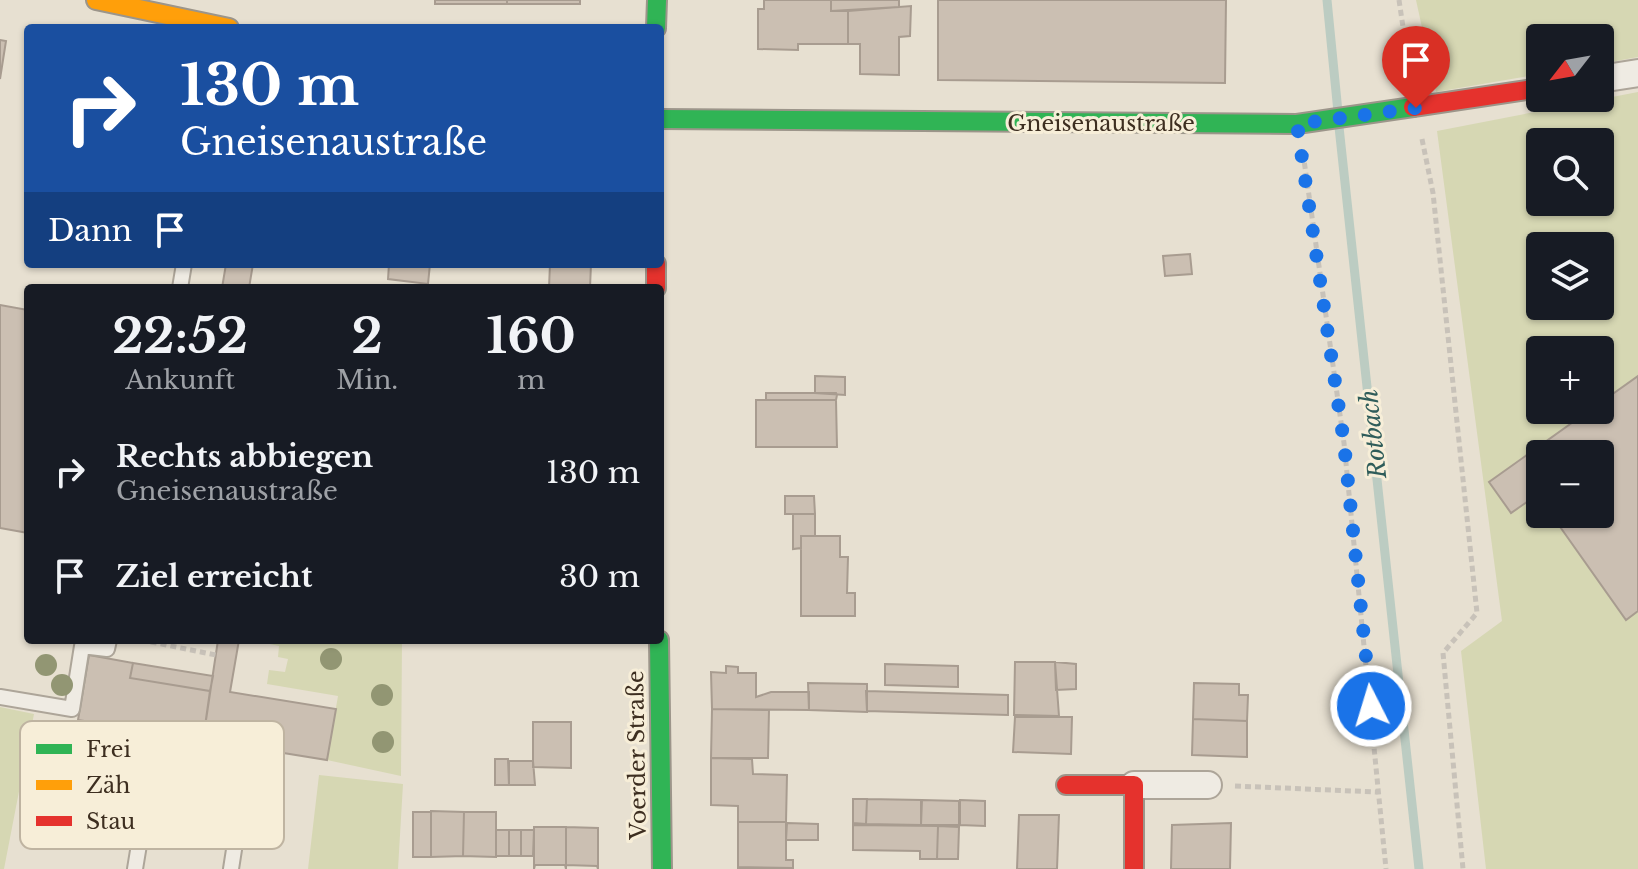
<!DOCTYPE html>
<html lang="de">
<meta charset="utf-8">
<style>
body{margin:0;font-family:"Libre Baskerville",serif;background:#242831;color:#f1f3f6;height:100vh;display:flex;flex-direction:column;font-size:30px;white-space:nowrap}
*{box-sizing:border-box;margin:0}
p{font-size:26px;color:#9ea1a6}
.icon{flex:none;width:44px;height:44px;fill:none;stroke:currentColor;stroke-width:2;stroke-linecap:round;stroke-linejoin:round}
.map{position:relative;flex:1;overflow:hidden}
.details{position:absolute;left:24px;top:284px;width:640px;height:360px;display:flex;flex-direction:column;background:#171b24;border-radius:8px;box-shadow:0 2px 6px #0004}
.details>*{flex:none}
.hud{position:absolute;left:24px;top:24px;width:640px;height:244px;border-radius:8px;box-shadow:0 2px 6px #0004;background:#1a4fa0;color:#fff;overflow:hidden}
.needle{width:52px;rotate:239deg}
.fabs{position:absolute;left:1526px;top:24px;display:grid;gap:16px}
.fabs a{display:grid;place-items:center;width:88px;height:88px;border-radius:8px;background:#171b24;box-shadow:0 2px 6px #0004;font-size:40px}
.pin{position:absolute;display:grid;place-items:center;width:68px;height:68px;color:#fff;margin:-82px -34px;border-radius:50% 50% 50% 0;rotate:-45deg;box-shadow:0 0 8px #0007}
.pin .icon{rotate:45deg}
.me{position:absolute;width:88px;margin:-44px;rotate:355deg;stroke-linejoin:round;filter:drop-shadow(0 0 6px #0008)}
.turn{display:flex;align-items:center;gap:28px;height:168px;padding:0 24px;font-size:36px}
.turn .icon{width:104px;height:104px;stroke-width:2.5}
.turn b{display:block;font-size:56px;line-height:68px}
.then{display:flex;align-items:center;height:76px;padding:0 24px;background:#0003;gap:16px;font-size:30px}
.eta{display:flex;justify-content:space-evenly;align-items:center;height:136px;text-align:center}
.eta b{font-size:48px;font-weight:700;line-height:56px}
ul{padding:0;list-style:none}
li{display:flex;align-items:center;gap:24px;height:104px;padding:0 24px}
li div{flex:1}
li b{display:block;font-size:30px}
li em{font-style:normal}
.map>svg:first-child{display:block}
.green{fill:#d6d7b3;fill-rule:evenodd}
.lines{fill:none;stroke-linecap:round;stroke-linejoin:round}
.stream{stroke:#bcccc2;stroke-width:9}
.building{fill:#cbbfb2;stroke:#a89c90;stroke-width:2}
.lane-casing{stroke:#ada599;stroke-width:18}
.street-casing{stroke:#ada599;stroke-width:30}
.fast-casing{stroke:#9c958a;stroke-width:22}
.slow-casing{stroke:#9c958a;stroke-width:22}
.jam-casing{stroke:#9c958a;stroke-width:22}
.path{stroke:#c8c2b9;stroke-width:5;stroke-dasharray:6 4;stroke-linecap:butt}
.lane{stroke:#efebe3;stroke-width:14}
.street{stroke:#efebe3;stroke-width:26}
.fast{stroke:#30b455;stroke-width:18}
.slow{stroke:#ff9f0a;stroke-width:18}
.jam{stroke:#e5322d;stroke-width:18}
.tree{fill:#929673}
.route{stroke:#1a73e8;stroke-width:14;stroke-dasharray:0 25.2}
.labels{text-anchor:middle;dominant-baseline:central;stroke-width:6;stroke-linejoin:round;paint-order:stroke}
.street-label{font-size:22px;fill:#3d2e20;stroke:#f7eed8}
.water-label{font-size:24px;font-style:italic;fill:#2f5d5a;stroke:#f7eed8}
.key{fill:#f7eed8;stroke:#bfb4a1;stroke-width:2}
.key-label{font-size:22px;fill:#3d2e20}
</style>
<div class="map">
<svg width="1638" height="869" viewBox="0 0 1638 869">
<rect width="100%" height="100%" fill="#e7e0d1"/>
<!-- green -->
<path class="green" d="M1416,0H1638V57L1600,64V38H1540V74L1436,92Z
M1638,92V869H1486L1461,651L1502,621L1437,131ZM1540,142H1600V202H1540ZM1540,246H1600V306H1540ZM1540,350H1600V410H1540ZM1540,454H1600V514H1540Z
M265,640H402L401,776L327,760L338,696L267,684L269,670L285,672L288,659L278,657L279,646L265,643Z
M0,707L34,714L4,869H0Z
M319,775L403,784L398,869H308Z"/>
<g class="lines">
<!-- stream -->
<path class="stream" d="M1327,0L1338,112
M1339,127L1419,869"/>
</g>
<!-- building -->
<path class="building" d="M435,0H507V4H435Z
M507,0H580V4H507Z
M764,0H831V11H848V44H798V50L758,49V9H764Z
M831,0H899V7L831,11Z
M938,0H1226L1225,83L938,80Z
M911,6L910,36L899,37V75L860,74V44H848V11Z
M0,40L6,41L0,79Z
M1190,254L1192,274L1165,276L1163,256Z
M226,264H253L249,288H222Z
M389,264H430L428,284L388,279Z
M550,264H591L590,288H549Z
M0,305L28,310V533L0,528Z
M815,376L845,377V395L815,393Z
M1638,376V611L1626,620L1551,514H1600V454H1540V493L1511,513L1489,482L1590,410H1600V403Z
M766,393H836L837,395L836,400H766Z
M756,400H836L837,447H756Z
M785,496H814L815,514H785Z
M793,514H815V536H801V548L793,549Z
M801,536H840V557H848L847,593H855V616H801Z
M218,640H239L230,692L336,709L327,760L203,740Z
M89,655L133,663L130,678L210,691L203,740L78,720Z
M1015,662H1055L1059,716L1014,715Z
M1055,662L1076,664V689L1056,690Z
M133,663L213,676L210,691L130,678Z
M885,664L958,666V687L885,685Z
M726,666L738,667V673H756V697L771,692H809V710L712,709L711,672L726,673Z
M808,683L867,684V712L809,710Z
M1194,683L1239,684V695H1248L1247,721L1193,719Z
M866,691L1008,695V715L867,711Z
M712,709L769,710L768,758H711Z
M1015,717H1072L1071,754L1013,752Z
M1193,719L1247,721V757L1192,755Z
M533,722H571V768L533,767Z
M711,758L752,759L753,774L787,775L786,822H738V806L711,805Z
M495,759H508L509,785H495Z
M509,761H533L535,785H509Z
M853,799H867L866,824L853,823Z
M867,799L921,800V825L866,824Z
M922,800L959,801V825H921Z
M960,800L985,801V826L960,825Z
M431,811L464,812L463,856L431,857Z
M413,812H431V857H413Z
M464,812H496V857L463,856Z
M1019,815H1059L1057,869H1017Z
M738,822H786V860H793V868L738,867Z
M787,823L818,824V840H786Z
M1231,823L1230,869H1171L1172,825Z
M853,825L938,826L937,859H920V851L853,850Z
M938,826L959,827L958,859H937Z
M534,827H566V869L565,865H535L534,869Z
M566,827L598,828V869L597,866L566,865V869Z
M496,830H509V856H496Z
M509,830H521V856H509Z
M521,830H534L533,856H521Z
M738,867L784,868V869H738Z"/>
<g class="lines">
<defs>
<path id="lane" d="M180,288L184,264
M0,697L72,709L82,646L107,649L109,640
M135,869L147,796L240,811L231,869"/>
<path id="street" d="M1600,79L1638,73
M1134,785H1208"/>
<path id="fast" d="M656,28L657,0
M660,119L1297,124L1413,107
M659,640L662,869"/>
<path id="slow" d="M96,0L229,28"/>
<path id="jam" d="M1413,107L1540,88
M656,264V288
M1066,785H1134V869"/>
</defs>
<!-- lane casing -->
<use href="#lane" class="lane-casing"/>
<!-- street casing -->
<use href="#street" class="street-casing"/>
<!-- fast casing -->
<use href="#fast" class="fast-casing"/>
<!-- slow casing -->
<use href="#slow" class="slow-casing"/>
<!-- jam casing -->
<use href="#jam" class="jam-casing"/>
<!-- path -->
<path class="path" d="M1399,0L1410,74
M1422,139L1433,193L1477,613L1443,653L1463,869
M1303,153L1344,443L1386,869
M141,640L216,655
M1235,786L1377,792"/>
<!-- lane -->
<use href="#lane" class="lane"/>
<!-- street -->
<use href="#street" class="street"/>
<!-- fast -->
<use href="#fast" class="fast"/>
<!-- slow -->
<use href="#slow" class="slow"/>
<!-- jam -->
<use href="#jam" class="jam"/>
</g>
<!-- trees -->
<g class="tree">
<circle cx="331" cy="659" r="11"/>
<circle cx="46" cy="665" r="11"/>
<circle cx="62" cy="685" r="11"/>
<circle cx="382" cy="695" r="11"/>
<circle cx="383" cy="742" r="11"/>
</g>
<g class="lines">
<!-- route -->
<path class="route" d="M1371,706L1344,443L1297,124L1416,108"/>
</g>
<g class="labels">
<!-- street labels -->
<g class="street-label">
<text x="1101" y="123">Gneisenaustraße</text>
<text transform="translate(637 755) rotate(-91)">Voerder Straße</text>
</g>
<!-- water labels -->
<g class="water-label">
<text transform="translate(1373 434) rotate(-96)">Rotbach</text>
</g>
</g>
<!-- legend -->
<rect x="20" y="721" width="264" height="128" rx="12" class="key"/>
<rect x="36" y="744" width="36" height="10" fill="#30b455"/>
<rect x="36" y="780" width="36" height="10" fill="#ff9f0a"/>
<rect x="36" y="816" width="36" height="10" fill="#e5322d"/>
<g class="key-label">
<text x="86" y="757">Frei</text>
<text x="86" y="793">Zäh</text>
<text x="86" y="829">Stau</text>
</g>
</svg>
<div class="fabs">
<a><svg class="needle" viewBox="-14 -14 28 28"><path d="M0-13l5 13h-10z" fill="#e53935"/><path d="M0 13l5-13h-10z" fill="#9ea1a6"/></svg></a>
<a><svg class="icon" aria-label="search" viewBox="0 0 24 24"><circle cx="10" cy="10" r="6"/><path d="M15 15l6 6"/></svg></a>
<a><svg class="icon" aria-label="layers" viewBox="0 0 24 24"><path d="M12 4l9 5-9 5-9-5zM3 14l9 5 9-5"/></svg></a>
<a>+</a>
<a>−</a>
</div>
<div class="pin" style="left:1416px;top:108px;background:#d93025"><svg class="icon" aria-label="arrive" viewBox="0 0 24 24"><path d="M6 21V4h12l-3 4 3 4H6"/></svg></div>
<svg class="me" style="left:1371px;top:706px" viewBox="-20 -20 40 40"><circle r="17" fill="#1a73e8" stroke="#fff" stroke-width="3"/><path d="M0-11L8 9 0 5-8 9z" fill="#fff"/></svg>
<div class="hud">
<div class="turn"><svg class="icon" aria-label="right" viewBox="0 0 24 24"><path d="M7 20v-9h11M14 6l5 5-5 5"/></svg><div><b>130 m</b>Gneisenaustraße</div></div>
<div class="then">Dann<svg class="icon" aria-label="arrive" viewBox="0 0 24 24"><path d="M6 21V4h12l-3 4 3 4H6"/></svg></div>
</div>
<section class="details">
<div class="eta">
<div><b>22:52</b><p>Ankunft</p></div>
<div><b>2</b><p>Min.</p></div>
<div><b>160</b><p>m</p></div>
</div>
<ul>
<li><svg class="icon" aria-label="right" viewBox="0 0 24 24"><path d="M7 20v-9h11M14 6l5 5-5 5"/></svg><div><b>Rechts abbiegen</b><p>Gneisenaustraße</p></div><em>130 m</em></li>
<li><svg class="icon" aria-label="arrive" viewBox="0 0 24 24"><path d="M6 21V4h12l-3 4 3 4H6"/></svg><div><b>Ziel erreicht</b></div><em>30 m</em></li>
</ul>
</section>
</div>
